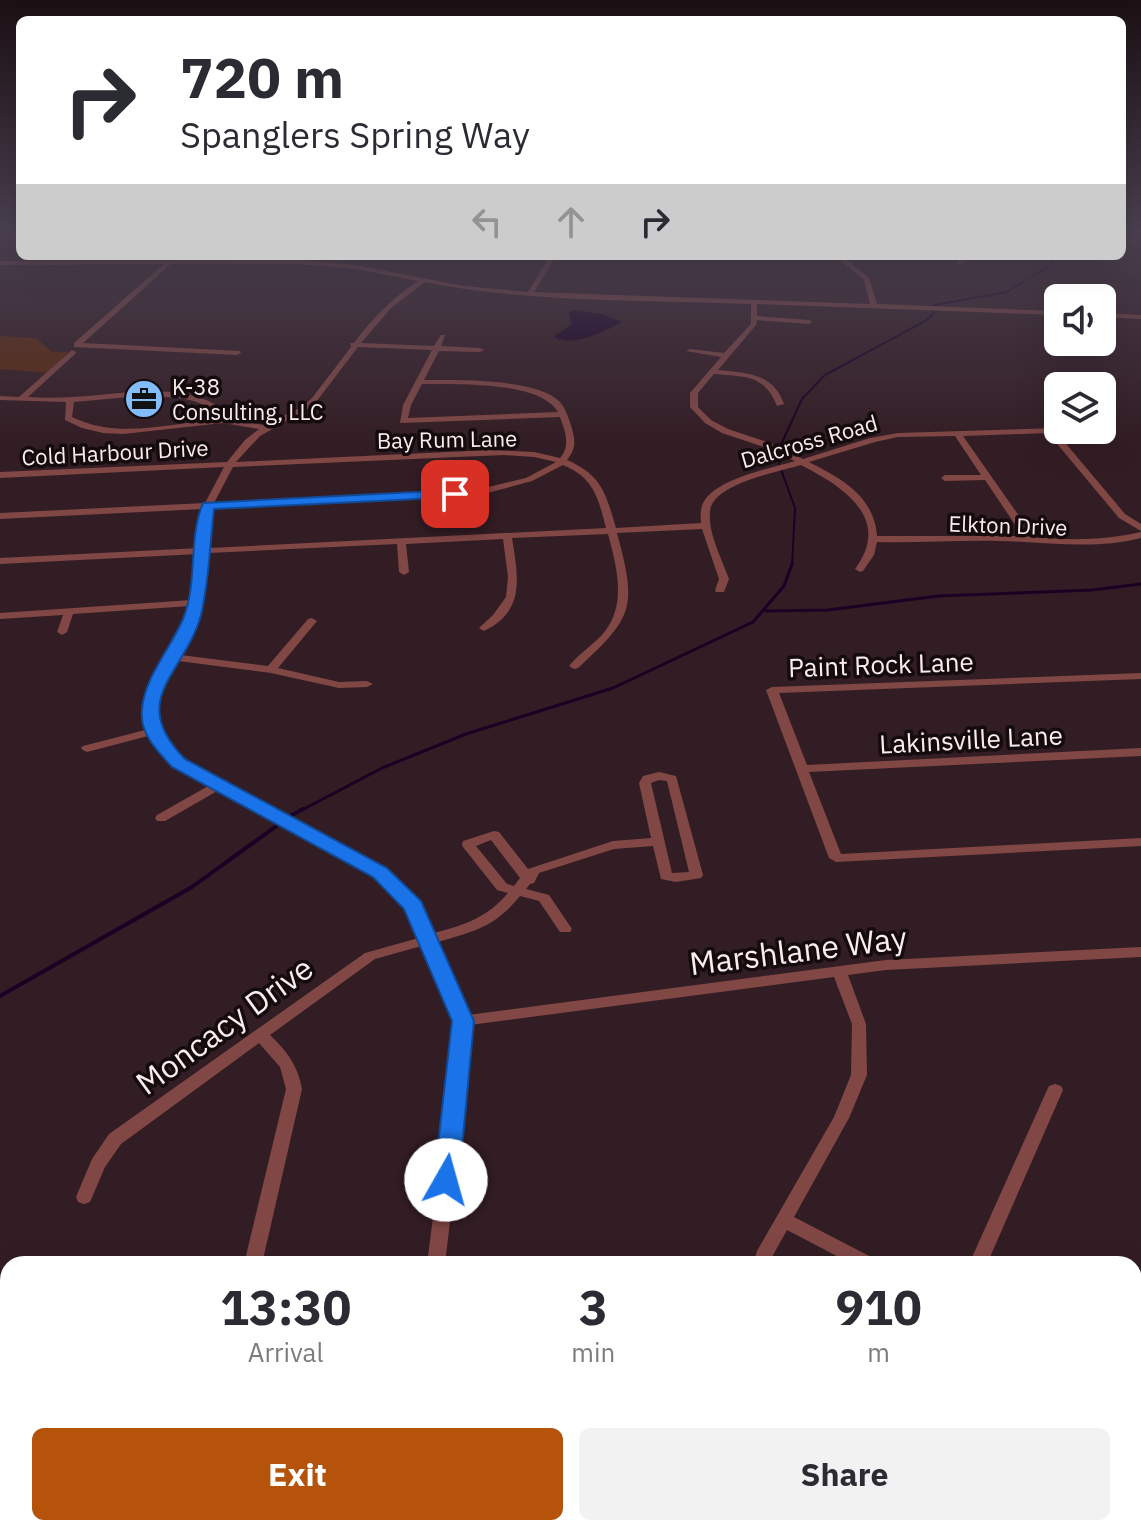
<!DOCTYPE html>
<style>
body{margin:0;font-family:"IBM Plex Sans",sans-serif;background:#f2f2f3;color:#2b2b33;height:100vh;display:flex;flex-direction:column;font-size:30px;white-space:nowrap}
*{box-sizing:border-box;margin:0}
p{font-size:26px;color:#7c7c81}
.icon{flex:none;width:44px;height:44px;fill:none;stroke:currentColor;stroke-width:2;stroke-linecap:round;stroke-linejoin:round}
.map{position:relative;flex:1;overflow:hidden}
.details{position:absolute;left:0px;top:1256px;width:1142px;height:280px;display:flex;flex-direction:column;background:#fff;border-radius:24px 24px 0 0;box-shadow:0 8px 32px #0002}
.details>*{flex:none}
.banner{position:absolute;left:16px;top:16px;width:1110px;height:244px;border-radius:12px;box-shadow:0 8px 32px #0002;background:#fff;color:#2b2b33;overflow:hidden}
.tools{position:absolute;left:1044px;top:284px;display:grid;gap:16px}
.tools a{display:grid;place-items:center;width:72px;height:72px;border-radius:12px;background:#fff;box-shadow:0 8px 32px #0002;font-size:40px}
.pin{position:absolute;display:grid;place-items:center;width:68px;height:68px;color:#fff;margin:-34px;border-radius:16px;box-shadow:0 4px 12px #0006}
.me{position:absolute;width:88px;margin:-44px;rotate:7deg;stroke-linejoin:round;filter:drop-shadow(0 0 6px #0008)}
.turn{display:flex;align-items:center;gap:28px;height:168px;padding:0 32px;font-size:36px}
.turn .icon{width:104px;height:104px;stroke-width:2.5}
.turn b{display:block;font-size:56px;line-height:68px}
.lanes{display:flex;align-items:center;height:76px;padding:0 32px;background:#0003;justify-content:center;gap:40px;direction:ltr}
.lanes .off{opacity:.35}
.eta{display:flex;justify-content:space-evenly;align-items:center;height:136px;text-align:center}
.eta b{font-size:48px;font-weight:800;line-height:56px}
.cta{display:flex;gap:16px;margin-top:auto;padding:16px 32px}
.cta a{flex:1;height:92px;border-radius:12px;background:#b45309;color:#fff;font-size:32px;font-weight:800;line-height:92px;text-align:center}
.cta a+a{background:#f2f2f3;color:#2b2b33}
.map>svg:first-child{display:block}
.green{fill:#5c290f}
.water{fill:#1a0025}
.lines{fill:none;stroke-linecap:round;stroke-linejoin:round}
.stream-far2{stroke:#1a0025;stroke-width:2}
.stream-far1{stroke:#1a0025;stroke-width:3}
.stream{stroke:#1a0025;stroke-width:4}
.minor{fill:#804745;fill-rule:evenodd}
.route{fill:#1a73e8;stroke:#114b97;stroke-width:2}
.labels{text-anchor:middle;dominant-baseline:central;stroke-width:7;stroke-linejoin:round;paint-order:stroke}
.far-poi-label{font-size:22px;fill:#fcecf0;stroke:#140b0d;text-anchor:start}
.far-street-label{font-size:22px;fill:#fcecf0;stroke:#140b0d}
.street-label{font-size:26px;fill:#fcecf0;stroke:#140b0d}
.near-street-label{font-size:32px;fill:#fcecf0;stroke:#140b0d}
</style>
<div class="map">
<svg width="1141" height="1536" viewBox="0 0 1141 1536">
<rect width="100%" height="100%" fill="#331d24"/>
<!-- green -->
<path class="green" d="M0,336L36,338L52,352H68L50,373L0,369Z"/>
<!-- water -->
<path class="water" d="M573,310L601,314L622,322C601,333 575,347 553,337L572,324L569,313Z"/>
<g class="lines">
<!-- stream-far2 -->
<path class="stream-far2" d="M792,566L795,508L779,464L778,451L802,399L825,375L927,320L933,314L934,305L1007,292L1053,263L1049,256"/>
<!-- stream-far1 -->
<path class="stream-far1" d="M766,611L828,610L938,596L1092,590L1141,584
M300,811L382,768L466,734L613,688L753,622L784,586L792,564"/>
<!-- stream -->
<path class="stream" d="M288,817L303,809
M0,996L192,887L282,822"/>
<!-- minor -->
<path class="minor" d="M1141,234V238L1132,243L1129,241Z
M550,256H556L534,292L870,304L864,280L835,256H842L869,278L877,304L1058,311V315L757,304V316L809,320L812,322L809,324L757,320L756,325L718,370C747,373 773,373 784,404L777,406C764,374 745,377 714,374L698,393V407L711,420L728,429L767,442L803,459L870,438L898,433L1058,428V430H1071L1067,432L1057,433L1125,514L1141,524V531L1119,518L1048,433L963,436L1026,526L1029,537C1067,540 1103,541 1141,532V538C1094,550 1048,542 1000,541C959,540 918,543 877,542L874,555L863,571L860,572L855,569C893,518 842,486 801,465C778,472 711,484 710,512C708,534 722,559 729,579L724,592H716L715,590L719,579L702,529L617,533C637,607 634,617 578,668L574,669L569,666C578,655 591,646 601,636C628,607 617,568 608,534L512,538C518,576 526,611 484,631L479,628L493,615L506,597L508,577L503,539L406,544L409,572L404,575L399,572L397,544L209,553L198,616L181,655L268,666L308,619L312,618L317,621L278,668L339,682L367,681L373,684L367,687L339,688L271,673L178,661C151,706 148,720 183,760L385,870L418,903L434,933C464,925 487,918 508,893L497,890L463,847L462,844L463,841L494,831L499,832L528,869L613,841L651,838L639,783L643,776L659,772L676,776L703,875L701,878L676,882L661,879L653,846L614,849L539,873L534,883L530,884L526,889L549,895L572,929L570,932H560L539,901L520,896C495,927 475,931 438,942L468,1015L886,960L1141,947V957L886,970L848,975L866,1024L867,1075L849,1118L794,1217L875,1259L878,1264H852L787,1230L772,1257L771,1264H753L757,1251L834,1117L851,1075L852,1024L834,977L470,1025L468,1068L445,1264H427L452,1068L456,1021L425,945L375,959L270,1035C287,1051 298,1066 302,1089L262,1264H244L286,1089L280,1067L259,1043L121,1144L105,1167L90,1202L84,1204L78,1202L76,1197L92,1159L109,1134L365,953L422,937L407,908L375,876L219,790L165,821H157L155,818L157,815L210,785C185,771 164,761 152,735L87,752L83,750L81,748L83,746L149,729C135,696 168,663 180,637C184,627 188,617 190,606L73,614L67,632L62,635L57,632L63,615L0,619V613L192,600L199,554L0,564V558L200,548L203,509L0,519V513L205,503L224,467L0,478V472L227,462L245,440L259,429L223,423L123,434L103,433L82,428L65,420L66,402L0,400V396L19,397L72,350L76,352L75,354L28,397C42,398 57,398 72,397C114,395 179,381 216,405C222,408 225,413 228,419L264,425L302,407L312,398L351,347L350,343H354C372,318 393,298 418,281L356,269L299,264H171L83,343L240,351L241,353L237,355L74,347V343L164,264L0,265V261L299,260L356,265L463,286L528,292ZM425,282C529,303 644,300 751,304V324L724,353L690,349L686,351L721,357L690,393V407L705,423L722,433L761,446L795,461C769,469 705,480 701,510C700,515 701,519 701,523L616,528C606,494 602,475 567,460C577,448 575,439 571,425C568,417 566,409 560,402C537,378 456,380 424,380L439,351L480,352L484,350L480,348L441,346L445,335H441L434,346L361,343L391,308ZM358,347L432,350L403,405L400,423L560,417C565,431 571,445 560,458L534,452L489,450L236,462L260,436L313,406ZM422,384C455,385 539,380 558,412L408,418L411,405ZM129,397C159,397 201,392 220,419C171,423 119,440 72,417L74,402ZM955,436L981,475H945L941,478L945,481L985,480L1016,526L1019,536H877C874,496 842,479 809,462L875,442L898,437ZM504,455L534,457L556,462L526,478L480,489L214,503L233,467ZM563,465C594,478 598,497 606,528L209,548L212,508L480,495L532,481ZM659,780L667,781L689,872L672,873L651,783ZM491,840L520,878L514,886L507,884L476,846Z
M961,256H967L968,259L960,265L957,263L962,259Z
M1102,313L1141,315V319L1102,317Z
M1141,673V679L779,693L807,765L1141,748V756L809,772L841,854L1141,838V846L836,862L829,858L766,690L772,687Z
M1055,1084L1061,1086L1063,1090L987,1264H969L1047,1090L1049,1086Z
M1134,1391L1141,1394V1414L1134,1411Z
M392,1528H412L411,1536H391Z
M785,1528H805L806,1536H786Z"/>
</g>
<!-- sky -->
<linearGradient id="sky" x2="0" y2="1"><stop stop-color="#1c1014"/><stop offset="0.52" stop-color="#4a4050"/><stop offset="1" stop-color="#4a4050" stop-opacity="0"/></linearGradient>
<rect width="1141" height="444" fill="url(#sky)"/>
<!-- route -->
<path class="route" d="M455,490L462,494L460,497L214,509C210,543 209,582 201,615C185,674 126,699 185,759L387,868L421,901L474,1021L459,1180L455,1187L446,1190L437,1187L434,1180L452,1021L404,909L373,877L172,767C157,751 139,733 142,709C145,676 171,648 183,619C198,583 188,538 203,503Z"/>
<!-- icons -->
<defs>
<symbol id="office-disc" viewBox="-11 -11 22 22"><circle r="9.5" fill="#82bcfa" stroke="#140b0d"/><path d="M-6-3h4V-5.5h4V-3h4V5H-6ZM-1-4.5V-3h2v-1.5ZM-6 0V1H6V0Z" fill="#111"/></symbol>
</defs>
<g fill-rule="evenodd">
<use href="#office-disc" x="122" y="377" width="44" height="44"/>
</g>
<g class="labels">
<!-- far-poi labels -->
<g class="far-poi-label">
<text x="172" y="386">K-38<tspan x="172" dy="25">Consulting, LLC</tspan></text>
</g>
<!-- far-street labels -->
<g class="far-street-label">
<text transform="translate(447 439) rotate(-1)">Bay Rum Lane</text>
<text transform="translate(809 441) rotate(-16)">Dalcross Road</text>
<text transform="translate(115 452) rotate(-3)">Cold Harbour Drive</text>
<text transform="translate(1008 525) rotate(2)">Elkton Drive</text>
</g>
<!-- street labels -->
<g class="street-label">
<text transform="translate(881 664) rotate(-2)">Paint Rock Lane</text>
<text transform="translate(971 739) rotate(-3)">Lakinsville Lane</text>
</g>
<!-- near-street labels -->
<g class="near-street-label">
<text transform="translate(798 950) rotate(-7)">Marshlane Way</text>
<text transform="translate(224 1025) rotate(-36)">Moncacy Drive</text>
</g>
</g>
</svg>
<div class="tools">
<a><svg class="icon" aria-label="sound" viewBox="0 0 24 24"><path d="M4 9h4l5-4v14l-5-4H4zM17 9q2 3 0 6"/></svg></a>
<a><svg class="icon" aria-label="layers" viewBox="0 0 24 24"><path d="M12 4l9 5-9 5-9-5zM3 14l9 5 9-5"/></svg></a>
</div>
<div class="pin" style="left:455px;top:494px;background:#d93025"><svg class="icon" aria-label="arrive" viewBox="0 0 24 24"><path d="M6 21V4h12l-3 4 3 4H6"/></svg></div>
<svg class="me" style="left:446px;top:1180px" viewBox="-20 -20 40 40"><circle r="19" fill="#fff"/><path d="M0-13L10 11 0 6-10 11z" fill="#1a73e8"/></svg>
<div class="banner">
<div class="turn"><svg class="icon" aria-label="right" viewBox="0 0 24 24"><path d="M7 20v-9h11M14 6l5 5-5 5"/></svg><div><b>720 m</b>Spanglers Spring Way</div></div>
<div class="lanes"><svg class="icon off" aria-label="left" viewBox="0 0 24 24"><path d="M17 20v-9H6M10 6l-5 5 5 5"/></svg><svg class="icon off" aria-label="ahead" viewBox="0 0 24 24"><path d="M12 20V5M6 11l6-6 6 6"/></svg><svg class="icon" aria-label="right" viewBox="0 0 24 24"><path d="M7 20v-9h11M14 6l5 5-5 5"/></svg></div>
</div>
<section class="details">
<div class="eta">
<div><b>13:30</b><p>Arrival</p></div>
<div><b>3</b><p>min</p></div>
<div><b>910</b><p>m</p></div>
</div>
<div class="cta"><a>Exit</a><a>Share</a></div>
</section>
</div>
